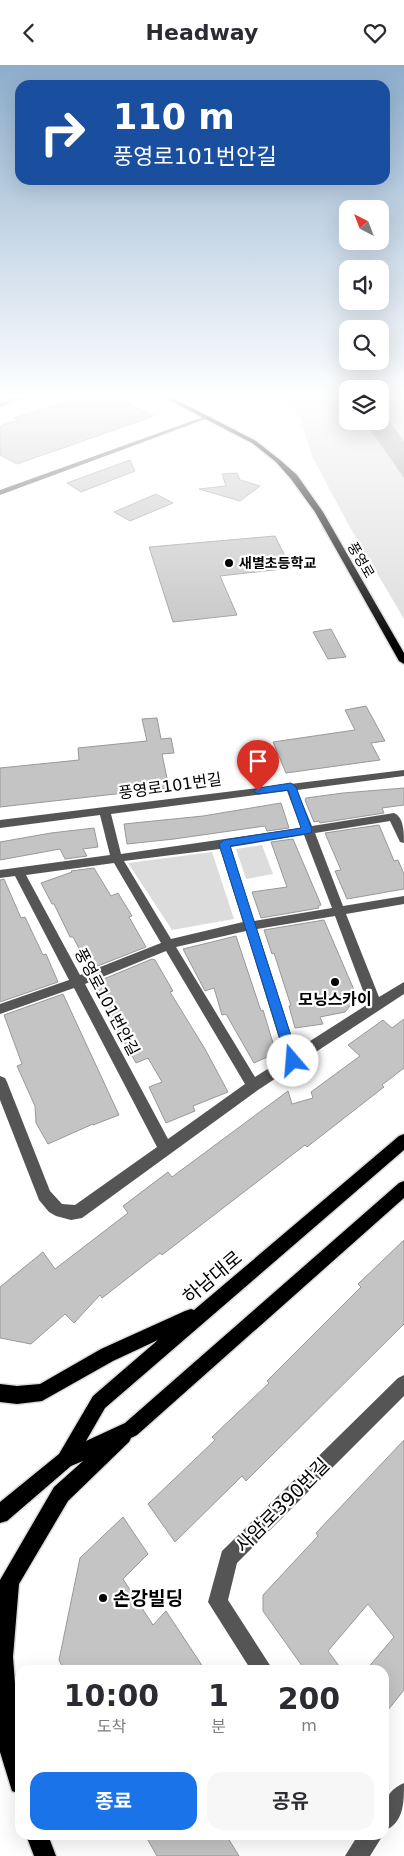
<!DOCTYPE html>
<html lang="ko">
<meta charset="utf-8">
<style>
body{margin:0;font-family:"DejaVu Sans","Noto Sans KR",sans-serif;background:#f7f7f7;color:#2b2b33;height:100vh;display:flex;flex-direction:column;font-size:19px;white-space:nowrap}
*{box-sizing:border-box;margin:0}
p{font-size:16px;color:#7c7c81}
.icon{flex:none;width:28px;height:28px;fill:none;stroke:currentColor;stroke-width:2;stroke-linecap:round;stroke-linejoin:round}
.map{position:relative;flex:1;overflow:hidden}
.panel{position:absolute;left:15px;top:1600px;width:374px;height:175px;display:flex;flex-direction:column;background:#fff;border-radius:15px;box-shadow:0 5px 20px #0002}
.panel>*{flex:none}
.top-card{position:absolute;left:15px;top:15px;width:375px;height:105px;border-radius:15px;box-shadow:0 5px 20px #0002;background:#1a4fa0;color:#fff;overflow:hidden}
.needle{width:32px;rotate:318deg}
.tools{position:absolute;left:339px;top:135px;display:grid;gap:10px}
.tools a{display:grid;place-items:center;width:50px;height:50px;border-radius:10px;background:#fff;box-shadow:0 5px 20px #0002;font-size:25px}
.pin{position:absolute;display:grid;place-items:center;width:42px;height:42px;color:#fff;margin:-51px -21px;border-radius:50% 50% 50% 0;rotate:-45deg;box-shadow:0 0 5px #0007}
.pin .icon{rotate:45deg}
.me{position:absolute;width:55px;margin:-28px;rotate:342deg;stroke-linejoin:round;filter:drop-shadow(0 0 4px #0008)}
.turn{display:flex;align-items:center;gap:18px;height:105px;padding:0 15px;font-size:22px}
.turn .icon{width:65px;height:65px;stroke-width:2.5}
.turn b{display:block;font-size:35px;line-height:42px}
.eta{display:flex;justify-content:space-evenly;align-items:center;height:85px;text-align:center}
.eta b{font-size:30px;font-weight:700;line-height:35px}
.cta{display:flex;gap:10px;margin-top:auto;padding:10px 15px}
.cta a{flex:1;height:58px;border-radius:15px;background:#1a73e8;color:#fff;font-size:20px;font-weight:700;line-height:58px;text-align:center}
.cta a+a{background:#f7f7f7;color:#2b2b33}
header{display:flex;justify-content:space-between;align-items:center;height:65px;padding:0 15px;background:#fff;font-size:22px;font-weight:700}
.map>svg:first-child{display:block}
.green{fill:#dcdcdc}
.water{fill:#a3a3a3}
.building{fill:#c4c4c4;stroke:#999}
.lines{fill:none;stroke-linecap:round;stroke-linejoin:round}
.major-casing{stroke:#dbdbdb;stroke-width:3}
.minor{fill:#555;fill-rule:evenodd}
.major{fill:#000;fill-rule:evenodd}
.route{fill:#1a73e8;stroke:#114b97}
.poi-dot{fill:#000;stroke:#fff;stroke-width:2}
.labels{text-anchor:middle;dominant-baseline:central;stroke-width:4.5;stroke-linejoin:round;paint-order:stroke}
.far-street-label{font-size:14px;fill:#000;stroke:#fff}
.far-poi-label{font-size:14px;font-weight:bold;fill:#000;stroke:#fff;text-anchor:start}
.street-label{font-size:16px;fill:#000;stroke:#fff}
.poi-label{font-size:16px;font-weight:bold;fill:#000;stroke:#fff}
.near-street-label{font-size:19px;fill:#000;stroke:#fff}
.near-poi-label{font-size:19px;font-weight:bold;fill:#000;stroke:#fff;text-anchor:start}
</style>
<header><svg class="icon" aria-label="back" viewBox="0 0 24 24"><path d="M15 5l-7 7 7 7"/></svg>Headway<svg class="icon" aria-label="heart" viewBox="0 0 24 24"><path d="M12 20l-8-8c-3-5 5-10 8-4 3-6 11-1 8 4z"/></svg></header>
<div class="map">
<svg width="404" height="1791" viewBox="0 0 404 1791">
<rect width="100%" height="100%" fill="#fff"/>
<!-- green -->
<path class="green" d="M284,331H347L348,356H380V331H404V554L347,457L312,391L301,355Z
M262,780L273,809L246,814L236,784Z
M212,787L234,854L172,865L128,798Z"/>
<!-- water -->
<path class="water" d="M380,344L404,376V413L364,356H380Z"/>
<!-- building -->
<path class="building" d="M87,331H112L154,351L17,399L0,390V361L18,355L14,353L60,338L63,339Z
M130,395L135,406L81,427L67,418Z
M237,408L240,415L260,421L240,436L199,424L226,421L222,409Z
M156,429L173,438L130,456L114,447Z
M275,471L291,503L220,511L237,550L173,557L149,482Z
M331,564L346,592L328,594L313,567Z
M366,641L385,676L371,678L380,695L286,708L273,677L355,665L345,645Z
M157,653L161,674L171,673L174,688L162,689L169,723L0,742V703L79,695L78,683L147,676L142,654Z
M404,723V740L382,743L384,748L320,758L319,756L314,757L305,735L306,733L343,728Z
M281,738L289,763L267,766L265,761L174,774L127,779L124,759L203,751Z
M379,760L394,796L398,795L404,809V824L347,834L335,806L341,805L325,768Z
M94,763L98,782L83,784L87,791L65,794L60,784L0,795V777L51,768Z
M293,774L321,840L318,841L319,843L261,853L252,827L287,822L271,777Z
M94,803L111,831L118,828L132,851L129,852L146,882L90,904L73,872H70L54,839H52L41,818L72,807L71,806Z
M4,814L21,853L25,852L43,890L46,889L58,917L0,937V815Z
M324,855L357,932L345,947L320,952L323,959L295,963L289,941H291L274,888L272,889L264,865Z
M236,871L261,946L263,945L276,988L254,998L226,949L222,950L214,923L205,926L183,884Z
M152,894L155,895L173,926L170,927L205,984L228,1027L193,1041L195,1046L166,1058L149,1022L162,1017L148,993L136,998L117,964L94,918Z
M63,929L119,1050L93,1060V1059L48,1079L36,1058L35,1041L17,1001L22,999L4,950Z
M404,954V1003L382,1020L384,1022L307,1082L305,1080L162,1190L160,1188L102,1233L100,1230L74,1258L65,1249L31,1279L0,1273V1222L43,1187L55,1204L128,1148L123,1141L168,1107L172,1112L288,1026L292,1039L313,1033L311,1027L360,991L348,980L383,955L392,963Z
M404,1175V1259L246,1416L242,1411L175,1477L148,1439L215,1375L212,1372L269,1318L267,1316L361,1222L358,1219Z
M404,1375V1625L384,1650V1605H366L394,1572L368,1539L328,1586L342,1605H305L263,1546V1530L318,1471L316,1468Z
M123,1452L148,1489L123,1514L153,1560L166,1546L205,1605H64L59,1595L80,1493Z
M145,1770H226L239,1791H157Z"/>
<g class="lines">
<defs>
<path id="major" d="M161,331H169L256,376L280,395L297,410L323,447L404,588V599L399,596L315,447L291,414L276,397L252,378Z
M404,1069V1085L105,1343L86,1376L125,1358L399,1118L404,1116V1133L137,1370L131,1373L129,1377L68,1436L19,1519L13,1592L20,1683V1729L12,1726L0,1687V1515L54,1422L83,1396L71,1401L7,1456L0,1458V1437L59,1389L93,1331L158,1275L113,1296L42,1336L17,1339L0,1337V1319L17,1321L40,1319L101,1284L185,1246L191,1244L194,1245L399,1071Z
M26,1770H48L56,1791H34Z"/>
</defs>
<!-- major casing -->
<use href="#major" class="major-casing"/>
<!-- minor -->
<path class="minor" d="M21,331H31L0,342V338Z
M206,351L211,352L0,430V425Z
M404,705V711L297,725L312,761L394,748C404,752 404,768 404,778L400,777L390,756L315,768L343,841L404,831V839L346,849L379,932L404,917V929L258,1025L82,1153L71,1155L56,1151L49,1147L39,1135L0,1035V1011L5,1013L7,1017L50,1126L62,1139L75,1140L157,1082L74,923L0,949V939L69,915L15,811L0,813V805L110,790L100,750L0,763V755ZM287,726L301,763L121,789L111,749ZM304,770L332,843L254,856L231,782ZM220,784L243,857L171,874L124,796ZM114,798L161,878L80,910L26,810ZM335,851L368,939L296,985L257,864ZM246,866L285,993L255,1012L176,882ZM166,886L245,1019L168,1074L85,919Z
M404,1310V1331L237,1498L228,1535L273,1605H251L208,1537L222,1486L398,1313Z
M404,1718C404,1738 404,1758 384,1766C384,1745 381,1728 404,1718Z
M358,1770H383L370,1791H345Z"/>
<!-- major -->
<use href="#major" class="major"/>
</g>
<!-- sky -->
<linearGradient id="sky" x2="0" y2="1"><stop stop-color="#8cadcc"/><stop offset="0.57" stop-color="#fff"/><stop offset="1" stop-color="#fff" stop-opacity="0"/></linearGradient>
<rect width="404" height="582" fill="url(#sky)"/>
<!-- route -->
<path class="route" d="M291,718L296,722L312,765L311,768L230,781L299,996L298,999L293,1001L289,999L287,996L219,779L224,775L301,763L288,725L258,729L253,726L258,723Z"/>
<!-- markers -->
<g class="poi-dot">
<circle cx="229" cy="498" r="5"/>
<circle cx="335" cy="917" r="5"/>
<circle cx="103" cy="1533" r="5"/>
</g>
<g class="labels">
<!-- far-street labels -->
<g class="far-street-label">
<text transform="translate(361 495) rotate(60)">풍영로</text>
</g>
<!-- far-poi labels -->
<g class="far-poi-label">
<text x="239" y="498">새별초등학교</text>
</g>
<!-- street labels -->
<g class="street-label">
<text transform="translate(170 721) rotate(-8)">풍영로101번길</text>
<text transform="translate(107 937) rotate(62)">풍영로101번안길</text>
</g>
<!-- poi labels -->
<g class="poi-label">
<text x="335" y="934">모닝스카이</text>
</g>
<!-- near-street labels -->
<g class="near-street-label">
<text transform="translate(212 1212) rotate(-40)">하남대로</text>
<text transform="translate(282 1440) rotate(-45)">사암로390번길</text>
</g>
<!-- near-poi labels -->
<g class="near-poi-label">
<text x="113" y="1533">손강빌딩</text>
</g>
</g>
</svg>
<div class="tools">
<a><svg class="needle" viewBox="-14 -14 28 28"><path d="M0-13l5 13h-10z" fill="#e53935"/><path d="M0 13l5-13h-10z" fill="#7c7c81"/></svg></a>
<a><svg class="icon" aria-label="sound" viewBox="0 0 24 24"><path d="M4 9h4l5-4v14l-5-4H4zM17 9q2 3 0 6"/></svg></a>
<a><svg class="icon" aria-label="search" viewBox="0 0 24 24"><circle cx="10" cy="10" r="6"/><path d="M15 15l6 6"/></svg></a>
<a><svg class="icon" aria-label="layers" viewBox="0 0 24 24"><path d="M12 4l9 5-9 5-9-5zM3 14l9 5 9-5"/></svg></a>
</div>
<div class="pin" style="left:258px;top:726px;background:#d93025"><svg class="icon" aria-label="arrive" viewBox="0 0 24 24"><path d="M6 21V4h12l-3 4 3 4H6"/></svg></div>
<svg class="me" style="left:293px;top:996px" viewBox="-20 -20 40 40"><circle r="19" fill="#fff"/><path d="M0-13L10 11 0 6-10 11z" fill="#1a73e8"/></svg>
<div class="top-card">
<div class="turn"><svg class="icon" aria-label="right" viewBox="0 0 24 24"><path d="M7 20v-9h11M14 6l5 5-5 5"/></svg><div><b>110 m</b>풍영로101번안길</div></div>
</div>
<section class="panel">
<div class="eta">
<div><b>10:00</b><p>도착</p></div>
<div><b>1</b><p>분</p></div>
<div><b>200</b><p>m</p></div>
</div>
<div class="cta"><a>종료</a><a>공유</a></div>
</section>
</div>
